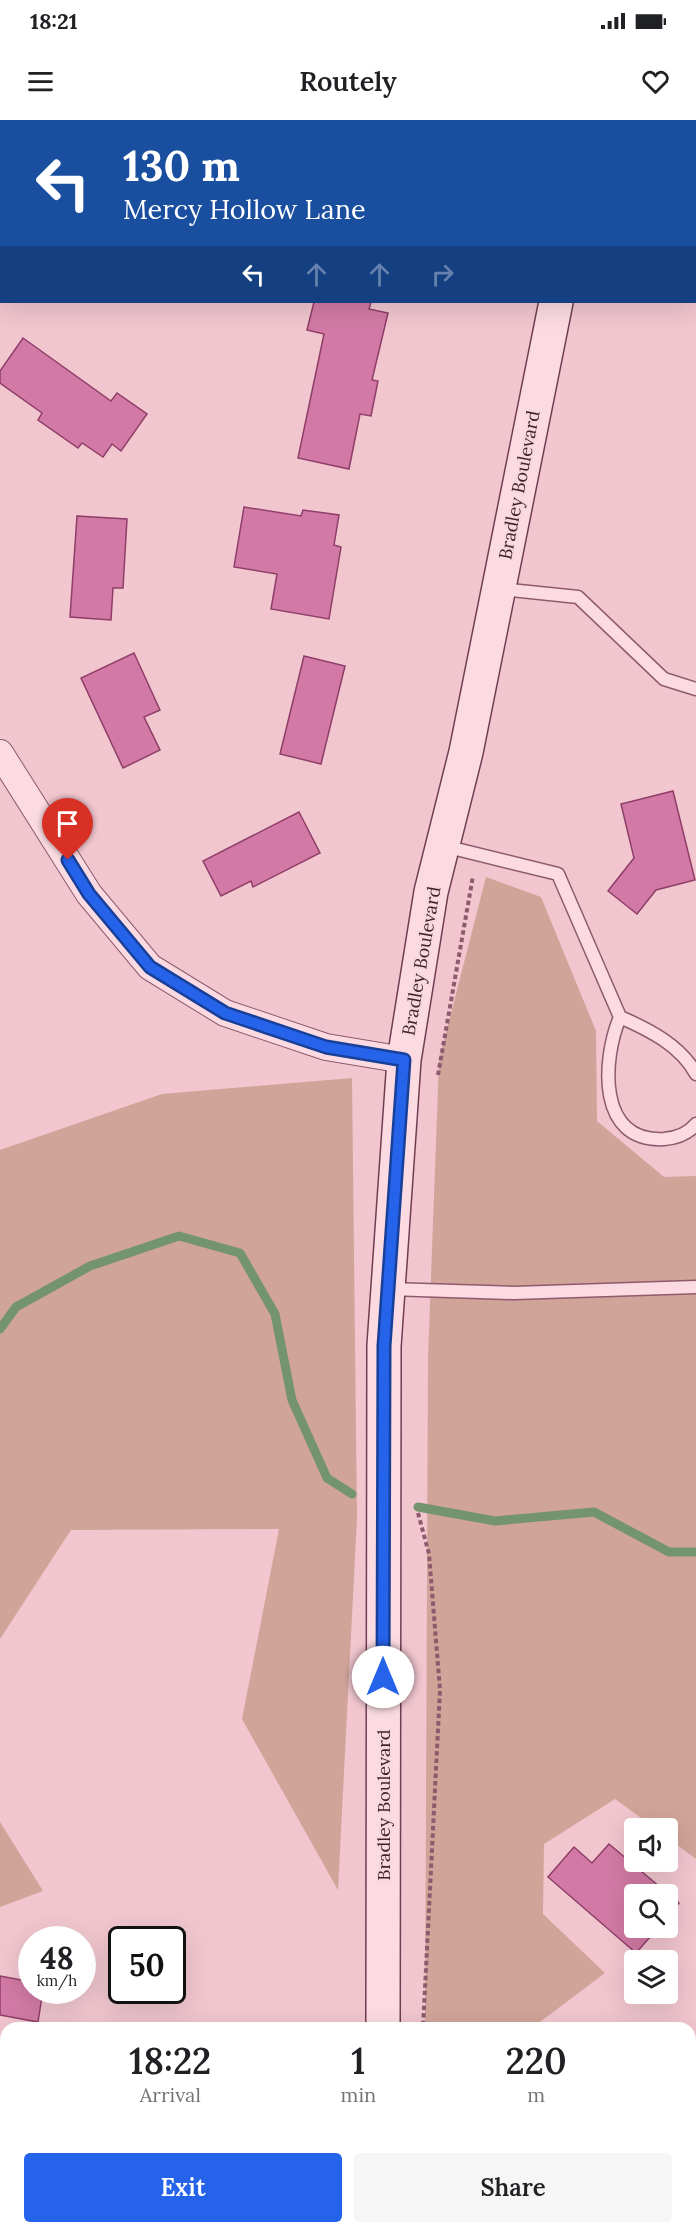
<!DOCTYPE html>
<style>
body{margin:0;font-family:Lora,serif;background:#f6f6f6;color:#202124;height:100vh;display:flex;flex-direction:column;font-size:22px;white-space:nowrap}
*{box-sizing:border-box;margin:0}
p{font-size:20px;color:#757577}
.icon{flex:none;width:33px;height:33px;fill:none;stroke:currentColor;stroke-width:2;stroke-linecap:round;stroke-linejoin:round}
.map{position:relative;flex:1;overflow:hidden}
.panel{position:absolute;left:0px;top:1902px;width:696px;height:212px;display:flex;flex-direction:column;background:#fff;border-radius:18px 18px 0 0;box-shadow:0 6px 24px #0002}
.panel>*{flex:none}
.top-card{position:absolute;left:0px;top:0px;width:696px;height:183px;box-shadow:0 6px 24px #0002;background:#1a4fa0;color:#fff;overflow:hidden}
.controls{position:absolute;left:624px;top:1698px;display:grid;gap:12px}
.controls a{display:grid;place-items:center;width:54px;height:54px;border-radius:6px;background:#fff;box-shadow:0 6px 24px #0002;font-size:30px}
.speed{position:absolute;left:18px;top:1806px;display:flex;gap:12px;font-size:30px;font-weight:700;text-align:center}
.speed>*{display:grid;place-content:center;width:78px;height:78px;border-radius:50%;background:#fff;box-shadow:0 6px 24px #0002;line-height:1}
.speed small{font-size:15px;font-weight:400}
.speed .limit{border:3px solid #111;border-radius:9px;background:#fff;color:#111}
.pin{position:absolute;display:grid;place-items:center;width:51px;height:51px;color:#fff;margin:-62px -26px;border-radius:50% 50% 50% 0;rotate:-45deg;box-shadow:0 0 6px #0007}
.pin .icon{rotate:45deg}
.me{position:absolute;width:66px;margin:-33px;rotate:0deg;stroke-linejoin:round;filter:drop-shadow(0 0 4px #0008)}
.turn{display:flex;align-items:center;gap:21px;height:126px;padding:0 24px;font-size:27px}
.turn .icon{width:78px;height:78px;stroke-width:2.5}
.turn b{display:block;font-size:42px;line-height:51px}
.lanes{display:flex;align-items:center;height:57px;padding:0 24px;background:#0003;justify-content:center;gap:30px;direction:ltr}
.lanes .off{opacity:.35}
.eta{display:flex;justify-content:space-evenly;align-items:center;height:102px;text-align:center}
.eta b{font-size:36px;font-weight:600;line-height:42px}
.cta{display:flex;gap:12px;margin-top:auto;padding:12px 24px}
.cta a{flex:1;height:69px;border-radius:6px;background:#2563eb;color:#fff;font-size:24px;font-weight:600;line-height:69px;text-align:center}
.cta a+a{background:#f6f6f6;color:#202124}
.status{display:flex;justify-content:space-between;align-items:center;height:42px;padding:0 30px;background:#fff;direction:ltr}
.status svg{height:16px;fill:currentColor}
header{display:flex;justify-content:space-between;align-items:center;height:78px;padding:0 24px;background:#fff;font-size:27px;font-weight:600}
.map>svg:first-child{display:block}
.green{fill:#d1a499}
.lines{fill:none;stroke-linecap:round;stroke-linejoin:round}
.stream{stroke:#74946e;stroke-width:9}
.building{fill:#d27aa5;stroke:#8f3e68;stroke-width:1.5}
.service-casing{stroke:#8e5a6e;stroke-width:15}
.minor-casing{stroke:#8e5a6e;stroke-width:28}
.secondary-casing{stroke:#703d52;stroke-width:36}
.path{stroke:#8e5a6e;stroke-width:4;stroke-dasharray:4.5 3;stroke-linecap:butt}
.service{stroke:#fbdbe1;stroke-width:12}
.minor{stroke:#fbdbe1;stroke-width:26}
.secondary{stroke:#fbdbe1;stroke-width:33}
.route-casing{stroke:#184099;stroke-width:15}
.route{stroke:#2563eb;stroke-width:10}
.labels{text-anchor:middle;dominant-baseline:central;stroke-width:4.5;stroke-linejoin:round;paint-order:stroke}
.street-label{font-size:18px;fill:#3e1f2c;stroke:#f8d7dd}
</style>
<div class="status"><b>18:21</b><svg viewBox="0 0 49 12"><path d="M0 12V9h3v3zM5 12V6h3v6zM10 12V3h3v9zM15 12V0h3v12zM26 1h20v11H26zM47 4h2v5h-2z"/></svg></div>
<header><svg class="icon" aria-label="menu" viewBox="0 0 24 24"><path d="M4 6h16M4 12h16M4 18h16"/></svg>Routely<svg class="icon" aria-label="heart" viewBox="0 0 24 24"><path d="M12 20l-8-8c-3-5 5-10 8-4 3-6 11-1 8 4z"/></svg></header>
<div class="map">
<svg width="696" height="2113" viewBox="0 0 696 2113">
<rect width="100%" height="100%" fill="#f1c6cf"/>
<!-- green -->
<path class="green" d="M486,757L541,777L596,911L597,1001L664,1057L696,1056V1739L668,1718V1708H655L615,1679L544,1724L543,1794L605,1853L532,1908H425L428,1238L439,940Z
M352,958L357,1398L338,1770L242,1599L279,1409L71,1410L0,1519V1030L162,974Z
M0,1702L43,1771L0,1787Z"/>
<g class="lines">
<!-- stream -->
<path class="stream" d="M0,1209L16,1187L90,1146L179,1116L240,1133L275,1194L292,1280L327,1358L352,1374
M418,1387L495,1401L594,1392L669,1432H696"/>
</g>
<!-- building -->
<path class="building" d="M314,182H371L369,189L388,193L372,260L378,261L371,296L360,294L349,349L298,338L324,214L307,210Z
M23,218L111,281L117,273L147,294L121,331L112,324L103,337L82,323L78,328L38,300L42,293L0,263V251Z
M244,387L301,396L303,390L339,395L334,425L341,427L329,499L271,489L277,454L234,447Z
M77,396L127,399L123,468H113L111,500L70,497Z
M134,533L160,590L144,597L160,630L123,648L81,558Z
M304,536L345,546L321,644L280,634Z
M673,671L695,760L656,770L637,794L608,771L634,738L621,684Z
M299,692L320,733L253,767L251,761L221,776L203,741Z
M609,1724L679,1783L668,1796V1774H634V1808H658L636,1833L548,1757L574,1727L592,1743Z
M0,1856L32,1862V1870H43L38,1902L0,1895Z"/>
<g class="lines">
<defs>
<path id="service" d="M500,469L578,477L664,559L696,569
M444,726L558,754L620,897C650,910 681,926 696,954
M620,897C602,940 597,1023 664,1019C676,1018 688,1014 696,1004
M389,1169L514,1173L696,1167
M690,1958L696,1956"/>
<path id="minor" d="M694,118H696
M0,633L89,774L150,847L225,893L326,927L404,940"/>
<path id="secondary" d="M591,2V0
M383,1908L384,1226L404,940L431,772L466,632L556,182
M383,2113V2108"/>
</defs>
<!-- service casing -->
<use href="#service" class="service-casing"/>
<!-- minor casing -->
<use href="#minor" class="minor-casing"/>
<!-- secondary casing -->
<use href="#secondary" class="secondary-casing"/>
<!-- path -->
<path class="path" d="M438,955L473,756
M418,1393L429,1434L440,1570L423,1908
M431,2108V2113"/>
<!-- service -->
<use href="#service" class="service"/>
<!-- minor -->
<use href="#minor" class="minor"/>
<!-- secondary -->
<use href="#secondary" class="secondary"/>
</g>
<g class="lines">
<defs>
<path id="route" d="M68,740L89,774L150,847L225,893L326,927L404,940L384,1226L383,1557"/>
</defs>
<!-- route casing -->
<use href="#route" class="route-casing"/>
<!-- route -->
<use href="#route" class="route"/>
</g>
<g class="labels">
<!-- street labels -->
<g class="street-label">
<text transform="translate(519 365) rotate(-79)">Bradley Boulevard</text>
<text transform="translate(421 841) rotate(-80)">Bradley Boulevard</text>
<text transform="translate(383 1685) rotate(-90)">Bradley Boulevard</text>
</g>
</g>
</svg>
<div class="controls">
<a><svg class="icon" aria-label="sound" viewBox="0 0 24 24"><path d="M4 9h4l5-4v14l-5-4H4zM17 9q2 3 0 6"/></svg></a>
<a><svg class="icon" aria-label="search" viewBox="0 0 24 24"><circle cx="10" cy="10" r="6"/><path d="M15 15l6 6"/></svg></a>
<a><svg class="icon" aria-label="layers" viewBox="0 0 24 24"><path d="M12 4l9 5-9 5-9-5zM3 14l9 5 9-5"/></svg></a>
</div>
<div class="speed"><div>48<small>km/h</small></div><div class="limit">50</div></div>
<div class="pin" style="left:68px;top:740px;background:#d93025"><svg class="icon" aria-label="arrive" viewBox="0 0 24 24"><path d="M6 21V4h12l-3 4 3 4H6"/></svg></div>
<svg class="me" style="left:383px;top:1557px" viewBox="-20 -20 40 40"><circle r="19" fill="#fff"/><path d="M0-13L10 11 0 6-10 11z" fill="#2563eb"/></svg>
<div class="top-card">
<div class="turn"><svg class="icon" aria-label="left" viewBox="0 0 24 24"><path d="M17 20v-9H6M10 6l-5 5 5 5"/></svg><div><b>130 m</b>Mercy Hollow Lane</div></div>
<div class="lanes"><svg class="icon" aria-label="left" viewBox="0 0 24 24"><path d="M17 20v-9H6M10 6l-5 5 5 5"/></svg><svg class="icon off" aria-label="ahead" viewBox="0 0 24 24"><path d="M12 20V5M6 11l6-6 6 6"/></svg><svg class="icon off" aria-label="ahead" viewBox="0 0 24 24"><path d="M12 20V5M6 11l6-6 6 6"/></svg><svg class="icon off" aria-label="right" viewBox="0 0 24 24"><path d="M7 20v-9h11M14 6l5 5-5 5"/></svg></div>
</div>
<section class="panel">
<div class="eta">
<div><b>18:22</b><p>Arrival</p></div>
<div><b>1</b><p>min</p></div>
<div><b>220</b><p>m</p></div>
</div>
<div class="cta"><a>Exit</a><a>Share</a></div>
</section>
</div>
